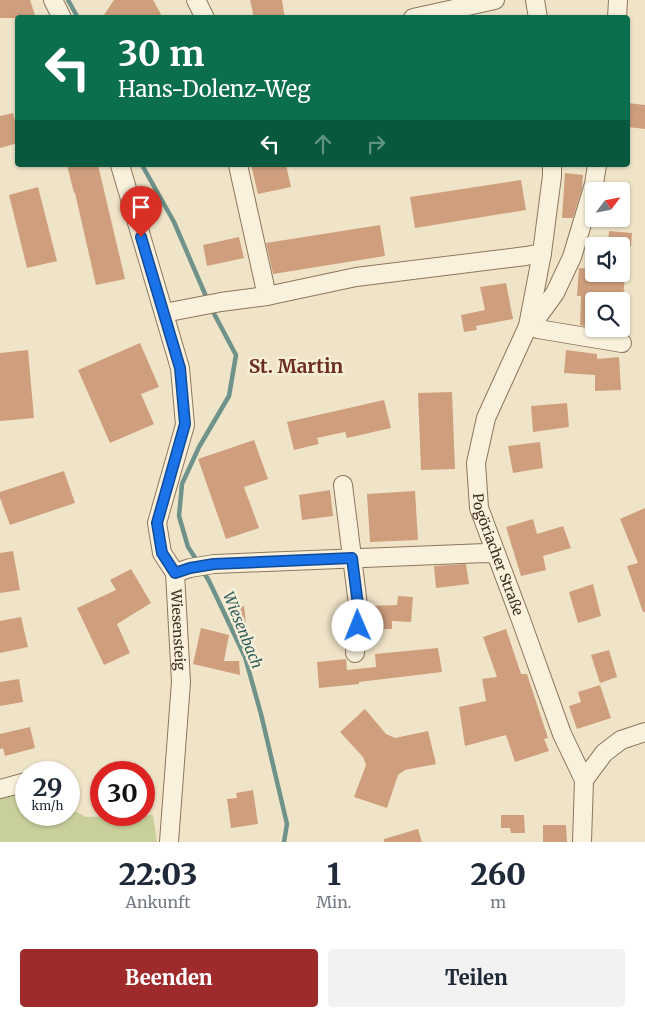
<!DOCTYPE html>
<html lang="de">
<meta charset="utf-8">
<style>
body{margin:0;font-family:Merriweather,serif;background:#f2f2f3;color:#1f2937;height:100vh;display:flex;flex-direction:column;font-size:19px;white-space:nowrap}
*{box-sizing:border-box;margin:0}
p{font-size:16px;color:#747a83}
.icon{flex:none;width:28px;height:28px;fill:none;stroke:currentColor;stroke-width:2;stroke-linecap:round;stroke-linejoin:round}
.map{position:relative;height:842px;overflow:hidden}
.drawer{display:flex;flex-direction:column;background:#fff;flex:1}
.drawer>*{flex:none}
.banner{position:absolute;left:15px;top:15px;width:615px;height:152px;border-radius:5px;box-shadow:0 1px 4px #0004;background:#0b6e4f;color:#fff;overflow:hidden}
.needle{width:32px;rotate:58deg}
.fabs{position:absolute;left:585px;top:182px;display:grid;gap:10px}
.fabs a{display:grid;place-items:center;width:45px;height:45px;border-radius:5px;background:#fff;box-shadow:0 1px 4px #0004;font-size:25px}
.speed{position:absolute;left:15px;top:761px;display:flex;gap:10px;font-size:25px;font-weight:700;text-align:center}
.speed>*{display:grid;place-content:center;width:65px;height:65px;border-radius:50%;background:#fff;box-shadow:0 1px 4px #0004;line-height:1}
.speed small{font-size:12px;font-weight:400}
.speed .limit{border:8px solid #d22;background:#fff;color:#111}
.pin{position:absolute;display:grid;place-items:center;width:42px;height:42px;color:#fff;margin:-51px -21px;border-radius:50% 50% 50% 0;rotate:-45deg;box-shadow:0 0 5px #0007}
.pin .icon{rotate:45deg}
.me{position:absolute;width:55px;margin:-28px;rotate:359deg;stroke-linejoin:round;filter:drop-shadow(0 0 4px #0008)}
.turn{display:flex;align-items:center;gap:18px;height:105px;padding:0 20px;font-size:22px}
.turn .icon{width:65px;height:65px;stroke-width:2.5}
.turn b{display:block;font-size:35px;line-height:42px}
.lanes{display:flex;align-items:center;height:48px;padding:0 20px;background:#0003;justify-content:center;gap:25px;direction:ltr}
.lanes .off{opacity:.35}
.eta{display:flex;justify-content:space-evenly;align-items:center;height:85px;text-align:center}
.eta b{font-size:30px;font-weight:800;line-height:35px}
.primary-button{display:flex;gap:10px;margin-top:auto;padding:10px 20px}
.primary-button a{flex:1;height:58px;border-radius:5px;background:#9e2a2b;color:#fff;font-size:20px;font-weight:800;line-height:58px;text-align:center}
.primary-button a+a{background:#f2f2f3;color:#1f2937}
.map>svg:first-child{display:block}
.green{fill:#c9cf9b}
.lines{fill:none;stroke-linecap:round;stroke-linejoin:round}
.stream{stroke:#6f938a;stroke-width:4.5}
.building{fill:#cf9f7d}
.minor-casing{stroke:#8d765c;stroke-width:20}
.minor{stroke:#faf1dc;stroke-width:18}
.route-casing{stroke:#114b97;stroke-width:12}
.route{stroke:#1a73e8;stroke-width:9}
.labels{text-anchor:middle;dominant-baseline:central;stroke-width:5;stroke-linejoin:round;paint-order:stroke}
.street-label{font-size:14px;fill:#3d2e20;stroke:#f7eed8}
.water-label{font-size:15px;font-style:italic;fill:#2f5d5a;stroke:#f7eed8}
.district-label{font-size:19px;font-weight:bold;fill:#6b2e1e;stroke:#f7eed8}
</style>
<div class="map">
<svg width="645" height="842" viewBox="0 0 645 842">
<rect width="100%" height="100%" fill="#f0e4c8"/>
<!-- green -->
<path class="green" d="M26,792V815H69V808L86,817L153,815L157,842H0V796Z"/>
<g class="lines">
<!-- stream -->
<path class="stream" d="M68,0L78,18
M142,165L174,222L208,301
M198,562L188,547L179,516L182,484L199,447L229,396L236,355L211,308
M203,571L209,581L245,657L261,714L287,824L284,842"/>
</g>
<!-- building -->
<path class="building" d="M0,0H30L36,18H0Z
M114,0H153L163,18H102Z
M250,0H282L285,18H254Z
M628,103L645,105V129L628,127Z
M13,113L18,133V143L0,148V116Z
M67,165H98L125,279L96,285L75,193H74Z
M251,165H286L291,187L258,194Z
M565,173L583,175L582,188L573,218H562Z
M521,180L526,210L415,228L410,197Z
M38,187L57,261L27,268L9,195Z
M380,225L385,256L273,274L266,243Z
M609,231L632,233L631,246H608Z
M239,237L244,258L207,266L203,245Z
M579,268L594,269V274H625L623,300L594,297V328L580,325L581,296H577Z
M506,283L513,319L476,326L477,330L464,332L461,315L485,310L480,287Z
M140,343L159,387L141,394L154,424L110,443L78,370Z
M28,350L34,418L0,421V353Z
M566,350L597,354V359L619,357L621,390L595,391V375L564,373Z
M452,392L455,469L421,470L418,393Z
M384,400L391,428L347,438L345,432L317,438L319,444L294,450L287,422Z
M567,403L569,427L533,432L531,406Z
M254,440L268,479L244,487L259,528L226,539L198,459Z
M540,442L543,468L513,473L508,446Z
M64,471L75,503L10,525L0,498V492Z
M330,490L333,516L302,520L299,495Z
M415,491L418,540L370,542L367,494Z
M645,508V612H643L627,566L638,563L620,519Z
M533,519L537,534L563,526L571,548L543,556L546,570L521,576L506,527Z
M13,551L20,590L0,593V553Z
M466,564L469,584L436,588L434,566Z
M131,569L151,603L117,624L130,653L104,665L77,608L116,590L110,580Z
M593,584L601,616L578,623L569,592Z
M398,596L413,597L411,622L392,621V629H368L370,614L369,606L397,605Z
M244,606L246,624L233,625L230,607Z
M21,617L28,647L0,653V621Z
M201,628L229,635L224,661H239L240,675L193,664Z
M506,629L521,674H527L548,738L544,739L549,751L515,762L506,735L465,746L459,707L486,701L482,679L497,677L483,637Z
M438,648L442,672L359,682V684L319,688L317,662L346,659L347,670L376,667L375,654Z
M609,650L617,677L600,683L591,655Z
M19,679L23,702L0,706V682Z
M600,685L611,718L577,729L569,706L581,702L578,692Z
M365,709L386,734L395,738L428,731L436,764L405,770L398,775L387,808L354,797L366,765L363,757L340,732Z
M30,727L35,748L5,756L3,748L0,749V734Z
M253,790L258,824L231,828L227,799L237,798L236,793Z
M501,815H524L525,833H511L510,828H501Z
M543,825H566L567,842H543Z
M418,829L422,842H384V839Z"/>
<g class="lines">
<defs>
<g id="minor">
<path d="M53,0L62,18"/>
<path d="M196,0L205,18"/>
<path d="M535,0L538,18"/>
<path d="M413,18L495,0"/>
<path d="M617,18L618,0"/>
<path id="s1" d="M120,165L180,368L185,425L157,523L162,553L175,573L181,682L169,842"/>
<path d="M238,165L267,296"/>
<path id="s2" d="M552,165V176L542,253L528,326L486,418L476,463L479,508L521,620L562,734L584,780"/>
<path d="M164,313L221,302L267,296L356,277L526,256L542,253"/>
<path d="M530,318L539,315L555,293L572,257L594,184L597,165"/>
<path d="M528,326L538,329L622,343"/>
<path d="M343,485L359,613L355,653"/>
<path d="M175,573L190,568L214,564L486,553L496,554"/>
<path d="M0,789L26,782"/>
<path d="M582,842L584,780L604,753L621,740L645,732"/>
</g>
</defs>
<!-- minor casing -->
<use href="#minor" class="minor-casing"/>
<!-- minor -->
<use href="#minor" class="minor"/>
</g>
<g class="lines">
<defs>
<path id="route" d="M141,237L180,368L185,424L157,523L162,553L175,573L190,568L214,564L352,558L359,613L358,626"/>
</defs>
<!-- route casing -->
<use href="#route" class="route-casing"/>
<!-- route -->
<use href="#route" class="route"/>
</g>
<g class="labels">
<!-- street labels -->
<g class="street-label">
<text stroke="none"><textPath href="#s2" startOffset="405">Pogöriacher Straße</textPath></text>
<text stroke="none"><textPath href="#s1" startOffset="482">Wiesensteig</textPath></text>
</g>
<!-- water labels -->
<g class="water-label">
<text transform="translate(243 630) rotate(68)">Wiesenbach</text>
</g>
<!-- district labels -->
<g class="district-label">
<text x="296" y="366">St. Martin</text>
</g>
</g>
</svg>
<div class="fabs">
<a><svg class="needle" viewBox="-14 -14 28 28"><path d="M0-13l5 13h-10z" fill="#e53935"/><path d="M0 13l5-13h-10z" fill="#747a83"/></svg></a>
<a><svg class="icon" aria-label="sound" viewBox="0 0 24 24"><path d="M4 9h4l5-4v14l-5-4H4zM17 9q2 3 0 6"/></svg></a>
<a><svg class="icon" aria-label="search" viewBox="0 0 24 24"><circle cx="10" cy="10" r="6"/><path d="M15 15l6 6"/></svg></a>
</div>
<div class="speed"><div>29<small>km/h</small></div><div class="limit">30</div></div>
<div class="pin" style="left:141px;top:237px;background:#d93025"><svg class="icon" aria-label="arrive" viewBox="0 0 24 24"><path d="M6 21V4h12l-3 4 3 4H6"/></svg></div>
<svg class="me" style="left:358px;top:626px" viewBox="-20 -20 40 40"><circle r="19" fill="#fff"/><path d="M0-13L10 11 0 6-10 11z" fill="#1a73e8"/></svg>
<div class="banner">
<div class="turn"><svg class="icon" aria-label="left" viewBox="0 0 24 24"><path d="M17 20v-9H6M10 6l-5 5 5 5"/></svg><div><b>30 m</b>Hans-Dolenz-Weg</div></div>
<div class="lanes"><svg class="icon" aria-label="left" viewBox="0 0 24 24"><path d="M17 20v-9H6M10 6l-5 5 5 5"/></svg><svg class="icon off" aria-label="ahead" viewBox="0 0 24 24"><path d="M12 20V5M6 11l6-6 6 6"/></svg><svg class="icon off" aria-label="right" viewBox="0 0 24 24"><path d="M7 20v-9h11M14 6l5 5-5 5"/></svg></div>
</div>
</div>
<section class="drawer">
<div class="eta">
<div><b>22:03</b><p>Ankunft</p></div>
<div><b>1</b><p>Min.</p></div>
<div><b>260</b><p>m</p></div>
</div>
<div class="primary-button"><a>Beenden</a><a>Teilen</a></div>
</section>
